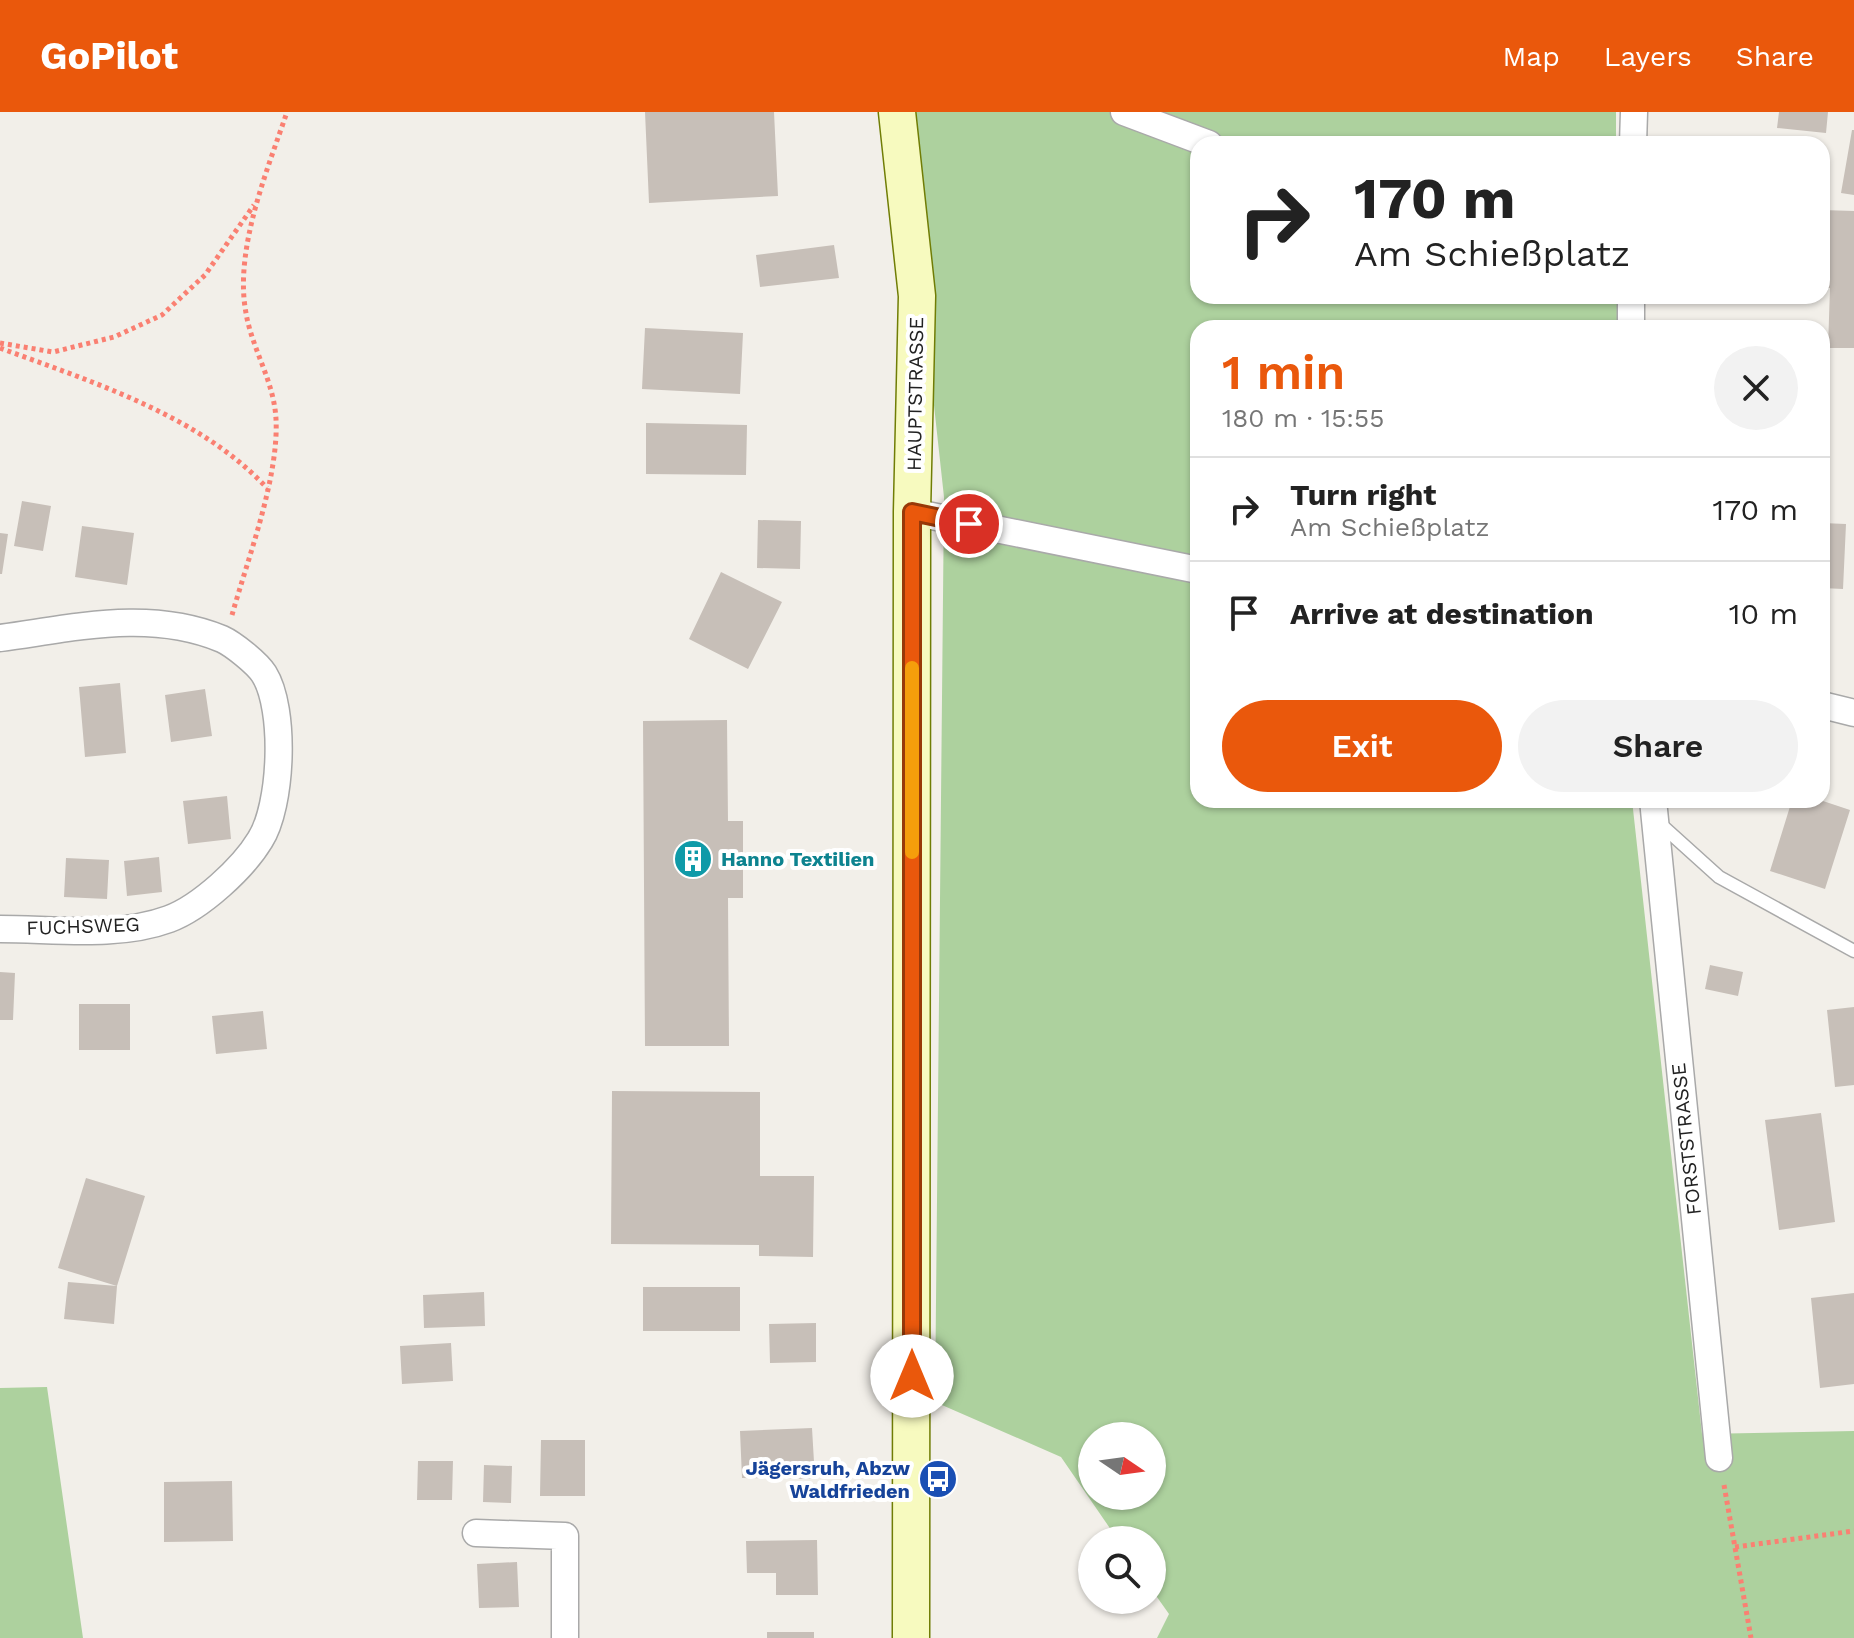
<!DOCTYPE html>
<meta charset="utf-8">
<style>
body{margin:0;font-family:"Work Sans",sans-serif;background:#f2f2f2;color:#222;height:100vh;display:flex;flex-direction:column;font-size:30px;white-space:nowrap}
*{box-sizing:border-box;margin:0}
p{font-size:26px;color:#767676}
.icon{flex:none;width:44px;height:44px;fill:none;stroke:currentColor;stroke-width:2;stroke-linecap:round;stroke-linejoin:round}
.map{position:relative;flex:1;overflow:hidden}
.sheet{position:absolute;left:1190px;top:208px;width:640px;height:488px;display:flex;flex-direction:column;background:#fff;border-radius:24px;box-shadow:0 2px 6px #0004}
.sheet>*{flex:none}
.banner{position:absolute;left:1190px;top:24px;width:640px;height:168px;border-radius:24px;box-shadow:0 2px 6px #0004;background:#fff;color:#222;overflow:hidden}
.needle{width:52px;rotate:103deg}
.controls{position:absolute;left:1078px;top:1310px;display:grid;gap:16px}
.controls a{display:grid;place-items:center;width:88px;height:88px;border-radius:50%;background:#fff;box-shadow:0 2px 6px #0004;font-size:40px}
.pin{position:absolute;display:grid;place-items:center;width:68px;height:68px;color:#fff;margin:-34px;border:4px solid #fff;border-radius:50%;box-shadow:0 2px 8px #0007}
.me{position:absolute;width:88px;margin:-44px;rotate:0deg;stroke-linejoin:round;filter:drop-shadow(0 0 6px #0008)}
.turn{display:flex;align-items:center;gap:28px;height:168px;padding:0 32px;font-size:36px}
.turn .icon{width:104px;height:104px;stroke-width:2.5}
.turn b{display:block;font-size:56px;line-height:68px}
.round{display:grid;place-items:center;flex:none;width:84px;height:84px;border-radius:42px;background:#f2f2f2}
.headline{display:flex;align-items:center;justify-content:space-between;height:136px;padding:0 32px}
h1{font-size:48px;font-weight:600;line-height:60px;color:#ea580c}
.cta{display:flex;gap:16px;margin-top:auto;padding:16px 32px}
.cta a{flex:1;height:92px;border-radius:48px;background:#ea580c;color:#fff;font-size:32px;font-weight:600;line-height:92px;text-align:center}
.cta a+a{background:#f2f2f2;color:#222}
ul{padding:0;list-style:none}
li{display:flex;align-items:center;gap:24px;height:104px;padding:0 32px;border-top:2px solid #e0e0e0}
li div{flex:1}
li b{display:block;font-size:30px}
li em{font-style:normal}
header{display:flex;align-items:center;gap:48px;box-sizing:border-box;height:112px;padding:0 40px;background:#ea580c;color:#fff}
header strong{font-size:38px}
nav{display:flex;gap:44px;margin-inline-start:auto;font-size:28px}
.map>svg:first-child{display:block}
.forest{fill:#add19e;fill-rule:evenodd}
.building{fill:#c7bfb8}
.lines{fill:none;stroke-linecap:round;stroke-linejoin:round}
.lane-casing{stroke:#a9a9a9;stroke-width:15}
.street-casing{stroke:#a9a9a9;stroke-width:29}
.secondary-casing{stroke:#707d05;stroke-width:39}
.path{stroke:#fa8072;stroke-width:5;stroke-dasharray:4 4;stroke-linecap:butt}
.lane{stroke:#fff;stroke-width:12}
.street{stroke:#fff;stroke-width:26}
.secondary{stroke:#f7fabf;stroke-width:36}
.route-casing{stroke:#983908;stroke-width:20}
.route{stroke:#ea580c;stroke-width:14}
.slow{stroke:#f59e0b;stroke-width:14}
.labels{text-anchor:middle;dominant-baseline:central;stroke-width:8;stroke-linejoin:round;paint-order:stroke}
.street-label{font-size:20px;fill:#222;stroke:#fff}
.culture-label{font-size:20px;font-weight:bold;fill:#0d838f;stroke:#fff;text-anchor:start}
.transit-label{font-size:20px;font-weight:bold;fill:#164399;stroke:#fff;text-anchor:end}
</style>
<header>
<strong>GoPilot</strong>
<nav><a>Map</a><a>Layers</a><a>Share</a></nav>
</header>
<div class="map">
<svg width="1854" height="1526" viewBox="0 0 1854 1526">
<rect width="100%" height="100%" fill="#f2efe9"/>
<!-- forest -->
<path class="forest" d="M902,0H1616V32H1198V184H1617V216H1198V688H1632L1702,1322L1854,1319V1526H1157L1169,1502L1152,1478V1428H1118L1061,1345L935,1290L944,385ZM1092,1324H1152V1384H1092Z
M47,1275L83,1526H0V1276Z"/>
<!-- building -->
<path class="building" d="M645,0H774L778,84L649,91Z
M1779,0H1828L1826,21L1777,16Z
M1852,18H1854V83L1841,81Z
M1822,98L1854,99V236H1828L1830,176H1822Z
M834,133L839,166L760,175L756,143Z
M645,216L743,221L740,282L642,277Z
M646,311L747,313L746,363L646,362Z
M22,389L51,394L43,439L14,434Z
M758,408L801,409L800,457L757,456Z
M1822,411L1846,412L1843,477L1822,476Z
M82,414L134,421L127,473L75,465Z
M0,421L8,422L2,462H0Z
M721,460L782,490L748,557L689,527Z
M120,571L126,641L85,645L79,575Z
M205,577L212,624L171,630L165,583Z
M727,608L728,709H743V786H728L729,934H645L643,609Z
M227,684L231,727L188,732L183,689Z
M1792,688H1820L1850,698L1825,777L1770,759Z
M159,745L162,780L127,784L124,749Z
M66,746L109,748L107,787L64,785Z
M1710,853L1743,860L1738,884L1705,877Z
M0,860L15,861L13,908H0Z
M79,892H130V938H79Z
M1854,895V973L1835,975L1827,898Z
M263,899L267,937L216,942L212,904Z
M612,979L760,980V1064H814L813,1145L759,1144V1133L611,1132Z
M1821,1001L1835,1110L1779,1118L1765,1008Z
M86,1066L145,1084L117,1174L58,1156Z
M68,1170L117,1174L114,1212L64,1207Z
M643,1175H740V1219H643Z
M484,1180L485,1214L424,1216L423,1183Z
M1854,1181V1272L1820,1276L1811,1186Z
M816,1211V1250L770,1251L769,1212Z
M451,1231L453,1269L402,1272L400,1234Z
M812,1316L815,1367L742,1366L740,1319Z
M541,1328H585V1384H540Z
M418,1349H453L452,1388H417Z
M484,1353L512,1354L511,1391L483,1390Z
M232,1369L233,1429L164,1430V1370Z
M817,1428L818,1483H776V1461H747L746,1429Z
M517,1450L519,1495L479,1496L477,1452Z
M767,1520H814V1526H767Z"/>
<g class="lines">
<defs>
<path id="lane" d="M1658,710L1719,765L1854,839"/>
<path id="street" d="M1124,0L1209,32
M1633,32L1634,0
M1631,216V184
M912,400L1198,458
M0,526C75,516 149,497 222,527C233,532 257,551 264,562C286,597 282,694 260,728C243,756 201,795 169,807C118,826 54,817 0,817
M1822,593L1854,601
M1653,688L1719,1346
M476,1421L565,1424V1526"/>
<path id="secondary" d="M897,0L917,184L912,400L911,1526"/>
</defs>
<!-- lane casing -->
<use href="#lane" class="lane-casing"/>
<!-- street casing -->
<use href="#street" class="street-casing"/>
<!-- secondary casing -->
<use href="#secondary" class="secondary-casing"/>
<!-- path -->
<path class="path" d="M0,231L53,240L114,225L162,203L205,163L254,93
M0,236C92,270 199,303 267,376
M232,503C248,446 279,365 276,307C274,269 252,237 246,201C234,138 267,59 287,0
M1724,1373L1751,1526
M1735,1435L1854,1419"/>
<!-- lane -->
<use href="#lane" class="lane"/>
<!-- street -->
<use href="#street" class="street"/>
<!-- secondary -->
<use href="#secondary" class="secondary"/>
</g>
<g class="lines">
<defs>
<path id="route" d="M912,1264V400L969,412"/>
</defs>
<!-- route casing -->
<use href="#route" class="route-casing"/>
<!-- route -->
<use href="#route" class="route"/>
<!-- slow -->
<path class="slow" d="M912,556V740"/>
</g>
<!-- icons -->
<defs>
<symbol id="building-disc" viewBox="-11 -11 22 22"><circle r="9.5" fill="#0f9aa8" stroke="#fff"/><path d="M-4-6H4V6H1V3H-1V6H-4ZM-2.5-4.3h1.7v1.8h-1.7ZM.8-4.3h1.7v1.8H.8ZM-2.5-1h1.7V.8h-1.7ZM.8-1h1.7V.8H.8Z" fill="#fff"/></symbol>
<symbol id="bus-disc" viewBox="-11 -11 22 22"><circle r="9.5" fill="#1a4fb4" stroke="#fff"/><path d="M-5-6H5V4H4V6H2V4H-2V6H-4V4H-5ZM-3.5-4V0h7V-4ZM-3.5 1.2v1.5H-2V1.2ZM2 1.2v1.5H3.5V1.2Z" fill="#fff"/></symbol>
</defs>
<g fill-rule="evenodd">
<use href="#building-disc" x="671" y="725" width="44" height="44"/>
<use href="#bus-disc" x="916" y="1345" width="44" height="44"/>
</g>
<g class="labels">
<!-- street labels -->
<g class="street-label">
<text transform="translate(915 282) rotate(-89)">HAUPTSTRASSE</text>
<text transform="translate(83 814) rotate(-2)">FUCHSWEG</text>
<text transform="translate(1686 1027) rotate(-96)">FORSTSTRASSE</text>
</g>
<!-- culture labels -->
<g class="culture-label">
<text x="721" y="747">Hanno Textilien</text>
</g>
<!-- transit labels -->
<g class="transit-label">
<text x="910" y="1356">Jägersruh, Abzw<tspan x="910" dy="23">Waldfrieden</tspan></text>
</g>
</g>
</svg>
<div class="controls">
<a><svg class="needle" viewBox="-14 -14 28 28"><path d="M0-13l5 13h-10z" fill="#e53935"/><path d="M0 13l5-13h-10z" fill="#767676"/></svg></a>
<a><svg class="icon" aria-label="search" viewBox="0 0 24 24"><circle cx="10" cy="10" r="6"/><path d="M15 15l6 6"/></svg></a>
</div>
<div class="pin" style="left:969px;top:412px;background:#d93025"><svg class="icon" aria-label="arrive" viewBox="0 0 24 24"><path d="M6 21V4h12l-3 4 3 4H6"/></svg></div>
<svg class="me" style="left:912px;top:1264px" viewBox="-20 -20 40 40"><circle r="19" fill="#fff"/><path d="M0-13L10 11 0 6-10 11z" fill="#ea580c"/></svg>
<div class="banner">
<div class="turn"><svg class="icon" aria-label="right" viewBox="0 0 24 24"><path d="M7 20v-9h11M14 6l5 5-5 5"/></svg><div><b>170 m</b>Am Schießplatz</div></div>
</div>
<section class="sheet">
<div class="headline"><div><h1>1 min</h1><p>180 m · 15:55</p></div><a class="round"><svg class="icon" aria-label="close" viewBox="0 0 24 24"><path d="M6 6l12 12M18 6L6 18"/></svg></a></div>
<ul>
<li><svg class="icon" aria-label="right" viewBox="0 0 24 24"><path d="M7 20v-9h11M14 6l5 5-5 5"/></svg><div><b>Turn right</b><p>Am Schießplatz</p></div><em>170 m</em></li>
<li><svg class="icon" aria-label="arrive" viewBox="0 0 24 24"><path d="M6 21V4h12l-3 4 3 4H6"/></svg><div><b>Arrive at destination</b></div><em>10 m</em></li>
</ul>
<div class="cta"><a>Exit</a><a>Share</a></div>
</section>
</div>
